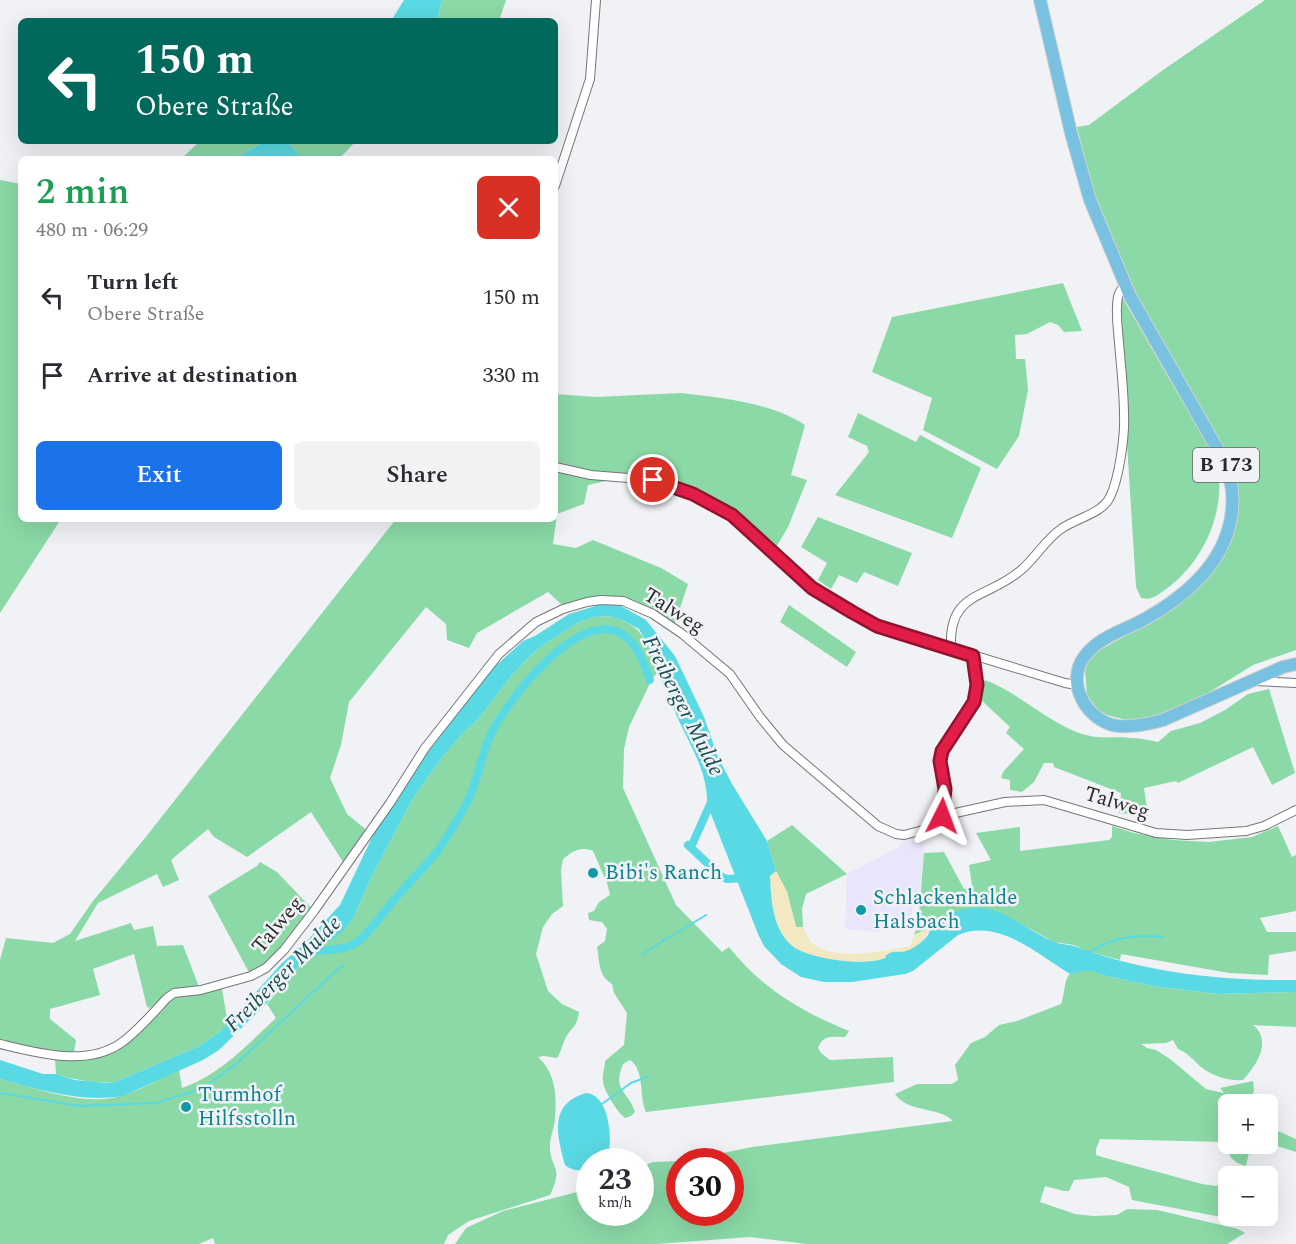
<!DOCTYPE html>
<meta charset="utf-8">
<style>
body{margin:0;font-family:Spectral,serif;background:#f2f2f3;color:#2b2b33;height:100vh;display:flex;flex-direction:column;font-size:22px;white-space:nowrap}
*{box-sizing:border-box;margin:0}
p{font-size:20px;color:#7c7c81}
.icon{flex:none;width:33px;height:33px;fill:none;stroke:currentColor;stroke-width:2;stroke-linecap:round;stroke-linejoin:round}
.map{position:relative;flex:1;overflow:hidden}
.panel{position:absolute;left:18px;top:156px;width:540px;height:366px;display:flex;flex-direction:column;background:#fff;border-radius:9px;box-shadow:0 6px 24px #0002}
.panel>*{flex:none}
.hud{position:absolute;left:18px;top:18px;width:540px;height:126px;border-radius:9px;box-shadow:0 6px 24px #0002;background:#00695c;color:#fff;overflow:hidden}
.buttons{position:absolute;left:1218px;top:1094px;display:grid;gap:12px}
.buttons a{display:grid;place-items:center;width:60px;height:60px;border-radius:9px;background:#fff;box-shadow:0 6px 24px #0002;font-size:30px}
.speed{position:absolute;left:576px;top:1148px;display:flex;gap:12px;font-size:30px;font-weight:700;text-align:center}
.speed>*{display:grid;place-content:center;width:78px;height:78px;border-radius:50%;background:#fff;box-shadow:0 6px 24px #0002;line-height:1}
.speed small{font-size:15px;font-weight:400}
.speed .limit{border:9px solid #d22;background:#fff;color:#111}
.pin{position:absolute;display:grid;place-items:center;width:51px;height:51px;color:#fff;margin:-26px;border:3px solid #fff;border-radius:50%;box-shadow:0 2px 6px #0007}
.me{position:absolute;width:66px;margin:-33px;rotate:3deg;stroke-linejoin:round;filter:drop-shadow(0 0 4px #0008)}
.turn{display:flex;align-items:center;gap:21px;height:126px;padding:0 18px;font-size:27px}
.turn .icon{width:78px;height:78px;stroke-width:2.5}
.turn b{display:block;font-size:42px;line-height:51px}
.round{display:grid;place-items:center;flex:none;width:63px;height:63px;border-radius:9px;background:#f2f2f3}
.overview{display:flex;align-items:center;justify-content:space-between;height:102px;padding:0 18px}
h1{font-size:36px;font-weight:600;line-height:45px;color:#1e9e55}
.cta{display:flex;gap:12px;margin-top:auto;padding:12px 18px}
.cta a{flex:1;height:69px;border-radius:9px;background:#1a73e8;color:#fff;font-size:24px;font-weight:600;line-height:69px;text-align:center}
.cta a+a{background:#f2f2f3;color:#2b2b33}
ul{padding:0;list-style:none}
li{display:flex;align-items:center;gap:18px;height:78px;padding:0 18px}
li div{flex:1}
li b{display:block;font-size:22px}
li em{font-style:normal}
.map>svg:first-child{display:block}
.industrial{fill:#e9e5fb}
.green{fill:#8bd9a7}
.sand{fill:#f2e9c3}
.water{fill:#59d9e3}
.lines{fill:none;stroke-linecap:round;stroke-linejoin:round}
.stream{stroke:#59d9e3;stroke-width:2}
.canal{stroke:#59d9e3;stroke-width:8}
.minor-casing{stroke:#757679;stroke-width:10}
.primary-casing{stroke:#d0d0d0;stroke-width:14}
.minor{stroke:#fff;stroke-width:8}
.primary{stroke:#78c1e0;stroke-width:12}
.route-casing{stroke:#92132f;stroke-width:15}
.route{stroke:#e11d48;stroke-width:10}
.culture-dot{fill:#0f9aa8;stroke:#f0f2f5;stroke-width:2}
.labels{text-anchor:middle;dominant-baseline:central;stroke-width:5;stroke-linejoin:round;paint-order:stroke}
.shield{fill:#f0f2f5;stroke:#656668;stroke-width:1.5}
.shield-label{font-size:20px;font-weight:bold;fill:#2a2a2b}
.street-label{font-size:21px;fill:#2a2a2b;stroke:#f0f2f5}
.culture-label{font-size:21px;fill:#0d838f;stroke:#f0f2f5;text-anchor:start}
.water-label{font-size:22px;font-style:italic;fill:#164e52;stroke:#f0f2f5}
</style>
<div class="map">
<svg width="1296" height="1244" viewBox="0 0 1296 1244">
<rect width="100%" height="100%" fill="#f0f2f5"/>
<!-- industrial -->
<path class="industrial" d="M923,830L924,853L919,896L910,915L877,932L845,929L847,874L899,847L909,834Z"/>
<!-- green -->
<path class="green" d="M442,0H506L499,21H437Z
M1265,0H1296V650L1253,665L1205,695L1152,717L1126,720L1107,715L1098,710L1087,695L1085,672L1087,664L1096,652L1172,610L1208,578L1230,544L1238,518V495L1129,282L1092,187L1077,127L1089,125L1163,70Z
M200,141H265L234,159H181Z
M286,141H356L339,159H303Z
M0,180L21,184V519H61L0,613Z
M1063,283L1082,331L1064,332L1058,325L1050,322L1027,334L1015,335L1016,359H1025L1028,390L1019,436L997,469L923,430L932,398L872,372L892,317Z
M1122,297L1214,456C1216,463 1218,471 1219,479C1222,520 1200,565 1166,589C1158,595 1151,601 1141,598L1136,587L1119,316L1122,306Z
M681,393C723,398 769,402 805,425L791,475L807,480L788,527L775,549L720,507L661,482L619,478L588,485L584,504L557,514L553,544L576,548L593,540L661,568L688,584L674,626L641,608L601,600L563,609L561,604L548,592L477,633L469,648L447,640L446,624L426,607L349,702L341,745L330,778L347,814L370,833L345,865L311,812L247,857L214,837L208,829L171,860L179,880L163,887L157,874L98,903L75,941L131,923L134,930L153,926L157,946L183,945L199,987L169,993L150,1008L147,1007L134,954L93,969L100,995L50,1009V1019L76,1040L74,1052L56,1053L0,1042V960L6,938L53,943L70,934L93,901L145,838L396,519H555V394L596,397Z
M858,413L916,442L920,435L981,468L952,538L835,495L869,452L867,446L848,437Z
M818,517L912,553L898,586L864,572L857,583L839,575L831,589L818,580L827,563L801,547Z
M789,605L856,652L847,667L780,622Z
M609,616C645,626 645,640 659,671L652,679L629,727L624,749L623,788L676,905L722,952L729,947C760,987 802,1012 849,1031L845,1037C833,1037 823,1034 818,1048L821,1053L830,1060L893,1057L894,1082L646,1112C639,1097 645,1070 630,1060L623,1064C612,1091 628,1090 635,1112L631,1116L625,1118C618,1113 603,1090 603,1081C602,1074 605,1068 605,1061L624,1045L627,1013L614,993L612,984C598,975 600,963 597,947L605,941L607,929L602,922L589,920L588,913L594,911L599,902L610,895L607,883L593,851C580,846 573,851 563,859L561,870L563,906L552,914L543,927L536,954L548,991L562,1004L579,1012C577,1028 571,1027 565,1039C562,1046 561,1052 557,1058L544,1056L538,1057C555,1072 557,1095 555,1118C555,1127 550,1136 550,1145C549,1169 565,1164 550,1195L469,1221L448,1235L444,1244H215L213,1238L199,1244H0V1079C36,1088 88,1108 124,1095C143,1089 161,1078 179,1070L182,1088C220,1075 248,1044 276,1018L267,1004L312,952L353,919L372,876L413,798L441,759L462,734L479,718L511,676L531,655L549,641L579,622L594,617Z
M985,680C1018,692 1044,720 1079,733C1099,740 1110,736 1130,738C1139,738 1148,740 1158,742L1171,731L1200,723L1225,710L1248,694L1269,689L1295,773L1272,785L1253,747L1178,783L1176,781L1144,788L1148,816L1119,813L1121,793L1054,767L1053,763H1044L1034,782L1022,792L1010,790V780L1001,778L1003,772L1024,749L1006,733L1010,727L979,698L982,683Z
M792,825L847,874L806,894L802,909L803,927H796L787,892L776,871L767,841Z
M1112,826L1134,833L1173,840L1209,842L1252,837L1278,826L1292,857L1296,855V911L1260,918L1267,932H1296V951L1269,955L1268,975L1229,973L1121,954L1120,960L1087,951L1074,945L1054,942L1023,925L949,915L931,927L914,935L918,925L924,853L944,852L964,889L972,886L969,865L991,860L976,833L1020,827V851L1109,840L1112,837Z
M260,862L277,872L314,911L284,950L251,976L208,896L257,866Z
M1085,969L1095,971L1102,975L1153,986L1218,994L1296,992V1027L1253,1025C1273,1041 1256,1066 1243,1080C1229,1081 1212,1076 1201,1067C1193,1060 1188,1053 1178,1049L1173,1040L1166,1043L1141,1044L1147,1048L1156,1050L1170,1059L1206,1089L1224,1093L1220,1088L1253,1081L1254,1091L1248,1104H1228V1143H1268V1130L1278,1131L1296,1139V1152L1277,1146L1250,1148L1246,1166C1232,1163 1227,1154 1225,1142L1100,1139L1096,1149V1155L1102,1157L1202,1184L1216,1186L1228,1178V1215H1250L1237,1220L1132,1200L1129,1187L1106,1177L1074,1180L1069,1191H1064L1045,1186L1040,1202L1075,1214L1093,1216L1117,1215L1127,1209L1157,1210L1238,1229L1245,1233L1227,1244H807L750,1237L657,1244H455L466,1228L503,1211L589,1189L590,1212H640L641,1167L653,1162L679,1161L680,1212H730V1161H684L752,1147L953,1121C938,1106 908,1113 895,1094L917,1084H952L958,1080L955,1065L971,1043L985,1037L999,1025L1017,1021L1061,1004C1065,995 1064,979 1070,974C1073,972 1081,971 1085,969Z
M222,989L228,1024L221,1031L197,1047L115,1082C95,1084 75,1080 56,1074L55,1058L108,1053L170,999L175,996Z"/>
<!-- sand -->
<path class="sand" d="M776,871L787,892L796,927H803C806,932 808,939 812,943C834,962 884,951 910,946L914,935L931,927C927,937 915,950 905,952C902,952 899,951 896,952C890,954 885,959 879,960C855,963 809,962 790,944C772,927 771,898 770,876Z"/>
<!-- water -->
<path class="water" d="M404,0H442L437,21H391Z
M265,141H286L303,159H234Z
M602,604L621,606L646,620L675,656L704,717L718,757L732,784L767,841L776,871L770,876C771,898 772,926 790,944C805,959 862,966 882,959C890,957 882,958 888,954C894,950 901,953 906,951C913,949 924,941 928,935C931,930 928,931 932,927C943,915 965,906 981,908C1008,910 1030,933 1055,942C1062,945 1070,944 1077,947C1146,973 1223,981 1296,980V992L1218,994L1153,986L1102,975C1090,968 1083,971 1070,974C1038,954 998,918 958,935L913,971L905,974L852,982H824L801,977L781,964L764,946L758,934L707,804C708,774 692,748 679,721C667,695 657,667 645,640L639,629L624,621L609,616L594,617L579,622L549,641L531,655L511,676L479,718L462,734L441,759L413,798L372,876L353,919L339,935L312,952L266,1004L219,1050L203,1060L123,1096C81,1103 41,1090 0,1079V1060L43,1074H56L75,1080L106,1083L115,1082L197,1047L221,1031L282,963L304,944L340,905L376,829L422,756L489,672L523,641L535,636L569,614Z
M586,1093C611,1095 613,1143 607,1161H590L589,1170C581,1171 572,1171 565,1165C557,1136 548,1104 586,1093Z"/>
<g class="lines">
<!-- stream -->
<path class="stream" d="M1088,953C1111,938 1137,934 1163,937
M642,954L706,915
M0,1093L79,1106L156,1103L197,1090L209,1084L236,1064L340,967L345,966
M602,1104L631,1083L647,1077"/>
<!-- canal -->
<path class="canal" d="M688,845L722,877L727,879L747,878
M691,847L713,798
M305,951C324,949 347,953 362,938C373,927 383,913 394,900C407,884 423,869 436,853C447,839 456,822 465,806C478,784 480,757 491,734C507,701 578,607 622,634C638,644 644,664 650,680"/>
<defs>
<path id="minor" d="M555,186L590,79L596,0
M555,467L591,475L653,480L693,494L732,515L812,588L877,626L1065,683L1077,685
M951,649C948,591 985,600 1020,571C1035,559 1045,540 1061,529C1076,518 1102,514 1110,497C1119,479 1125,436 1124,416C1124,391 1121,367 1119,343C1118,328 1115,312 1118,297C1119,292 1121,289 1125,286
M1256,681L1296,683
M942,816L945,789L940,761L942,751L974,702L977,685L973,656
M0,1044C37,1053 87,1067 121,1043C138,1031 153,1013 167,998L174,993L201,990L251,976L266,968L284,950L314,911L390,803L425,748L499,654L536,622L563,609L587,602L601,600L623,601L653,614L681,633L730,674L760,717L783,745L878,826L896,834L904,835L923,830L942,816L1005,802L1044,800L1156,833L1187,835L1246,831L1264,826L1296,810"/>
<path id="primary" d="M1040,0L1071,133L1090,200L1130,296L1226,464C1228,473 1231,482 1232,491C1237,553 1191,594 1141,621C1122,631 1097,638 1084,657C1065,683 1087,722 1118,726C1132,727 1149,724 1163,720L1283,667L1296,664"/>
</defs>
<!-- minor casing -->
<use href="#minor" class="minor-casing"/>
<!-- primary casing -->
<use href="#primary" class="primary-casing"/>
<!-- minor -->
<use href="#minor" class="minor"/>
<!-- primary -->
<use href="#primary" class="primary"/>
</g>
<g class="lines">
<defs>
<path id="route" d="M653,480L693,494L732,515L812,588L852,612L877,626L973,656L977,685L974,702L942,751L940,761L945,789L942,816"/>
</defs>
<!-- route casing -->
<use href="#route" class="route-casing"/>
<!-- route -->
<use href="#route" class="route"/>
</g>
<!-- markers -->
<g class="culture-dot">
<circle cx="593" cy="873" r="6"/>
<circle cx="861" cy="910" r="6"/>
<circle cx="186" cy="1107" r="6"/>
</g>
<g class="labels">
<!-- shield labels -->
<rect class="shield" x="1193" y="448" width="66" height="34" rx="4.5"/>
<g class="shield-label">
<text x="1226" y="465">B 173</text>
</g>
<!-- street labels -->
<g class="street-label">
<text transform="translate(674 611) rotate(32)">Talweg</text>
<text transform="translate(1117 803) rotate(17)">Talweg</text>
<text transform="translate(278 925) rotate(-50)">Talweg</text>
</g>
<!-- culture labels -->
<g class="culture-label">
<text x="605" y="873">Bibi's Ranch</text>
<text x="873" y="898">Schlackenhalde<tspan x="873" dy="24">Halsbach</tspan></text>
<text x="198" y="1095">Turmhof<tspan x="198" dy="24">Hilfsstolln</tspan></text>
</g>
<!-- water labels -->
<g class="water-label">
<text transform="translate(683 706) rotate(63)">Freiberger Mulde</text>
<text transform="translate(283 974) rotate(-45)">Freiberger Mulde</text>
</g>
</g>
</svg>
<div class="buttons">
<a>+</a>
<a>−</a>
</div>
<div class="speed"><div>23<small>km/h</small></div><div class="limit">30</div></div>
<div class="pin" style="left:653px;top:480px;background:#d93025"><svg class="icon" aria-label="arrive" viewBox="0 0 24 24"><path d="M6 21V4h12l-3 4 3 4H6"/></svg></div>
<svg class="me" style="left:942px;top:816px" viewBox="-20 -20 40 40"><path d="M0-17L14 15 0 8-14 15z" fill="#e11d48" stroke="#fff" stroke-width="4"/></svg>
<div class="hud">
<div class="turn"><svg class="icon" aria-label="left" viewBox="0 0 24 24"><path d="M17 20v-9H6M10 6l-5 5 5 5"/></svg><div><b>150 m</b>Obere Straße</div></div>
</div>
<section class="panel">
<div class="overview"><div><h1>2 min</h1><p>480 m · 06:29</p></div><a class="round" style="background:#d93025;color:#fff"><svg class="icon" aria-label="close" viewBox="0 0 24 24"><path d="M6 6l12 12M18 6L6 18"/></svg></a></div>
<ul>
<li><svg class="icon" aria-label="left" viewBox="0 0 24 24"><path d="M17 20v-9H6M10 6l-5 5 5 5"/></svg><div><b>Turn left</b><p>Obere Straße</p></div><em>150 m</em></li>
<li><svg class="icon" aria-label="arrive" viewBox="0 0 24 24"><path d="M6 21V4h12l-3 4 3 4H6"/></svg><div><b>Arrive at destination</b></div><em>330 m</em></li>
</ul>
<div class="cta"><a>Exit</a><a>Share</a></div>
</section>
</div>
